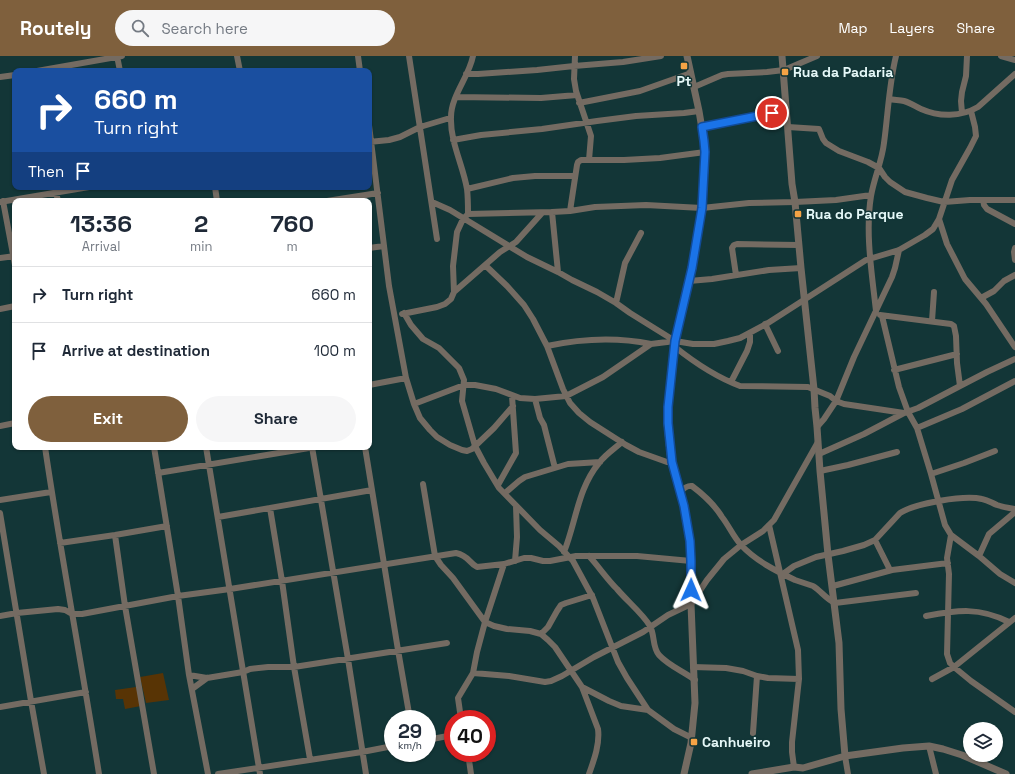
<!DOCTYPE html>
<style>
body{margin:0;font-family:"Space Grotesk",sans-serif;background:#f6f6f7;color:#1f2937;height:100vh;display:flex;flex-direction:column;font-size:15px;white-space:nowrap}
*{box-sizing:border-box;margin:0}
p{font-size:13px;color:#747a83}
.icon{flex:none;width:22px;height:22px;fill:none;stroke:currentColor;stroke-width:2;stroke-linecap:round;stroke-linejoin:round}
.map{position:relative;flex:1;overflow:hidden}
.details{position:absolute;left:12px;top:142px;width:360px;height:252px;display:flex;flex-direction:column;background:#fff;border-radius:8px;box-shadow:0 1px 3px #0004}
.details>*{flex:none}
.hud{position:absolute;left:12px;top:12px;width:360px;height:122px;border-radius:8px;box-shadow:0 1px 3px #0004;background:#1a4fa0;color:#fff;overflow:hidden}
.controls{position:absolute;left:963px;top:666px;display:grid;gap:8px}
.controls a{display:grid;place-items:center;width:40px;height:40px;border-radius:50%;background:#fff;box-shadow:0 1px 3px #0004;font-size:20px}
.speed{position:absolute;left:384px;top:654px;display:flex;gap:8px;font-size:20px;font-weight:700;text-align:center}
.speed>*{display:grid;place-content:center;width:52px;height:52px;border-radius:50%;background:#fff;box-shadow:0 1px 3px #0004;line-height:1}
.speed small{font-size:10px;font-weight:400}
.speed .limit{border:6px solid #d22;background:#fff;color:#111}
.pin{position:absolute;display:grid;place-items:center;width:34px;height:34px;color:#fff;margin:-17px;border:2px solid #fff;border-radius:50%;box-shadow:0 1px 4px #0007}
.me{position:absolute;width:44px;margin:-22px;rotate:1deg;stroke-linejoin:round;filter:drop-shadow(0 0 3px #0008)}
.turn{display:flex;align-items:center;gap:14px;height:84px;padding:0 16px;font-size:18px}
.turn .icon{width:52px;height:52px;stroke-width:2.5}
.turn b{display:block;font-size:28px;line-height:34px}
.then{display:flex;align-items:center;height:38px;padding:0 16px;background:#0003;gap:8px;font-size:15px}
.eta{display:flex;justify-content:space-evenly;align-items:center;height:68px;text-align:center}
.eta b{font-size:24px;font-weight:800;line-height:28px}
.primary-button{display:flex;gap:8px;margin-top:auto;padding:8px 16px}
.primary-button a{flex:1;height:46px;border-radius:24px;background:#7f603d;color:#fff;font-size:16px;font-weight:800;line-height:46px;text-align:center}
.primary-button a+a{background:#f6f6f7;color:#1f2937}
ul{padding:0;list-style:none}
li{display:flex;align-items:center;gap:12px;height:56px;padding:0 16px;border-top:1px solid #e0e1e3}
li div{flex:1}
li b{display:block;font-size:15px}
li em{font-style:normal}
header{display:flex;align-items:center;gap:24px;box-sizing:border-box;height:56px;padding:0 20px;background:#7f603d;color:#fff}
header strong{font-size:19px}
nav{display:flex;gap:22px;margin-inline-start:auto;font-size:14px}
.search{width:280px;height:36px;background:#f6f6f7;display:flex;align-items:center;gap:10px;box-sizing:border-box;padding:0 14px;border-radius:22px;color:#747a83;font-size:15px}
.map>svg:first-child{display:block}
.green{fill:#583405}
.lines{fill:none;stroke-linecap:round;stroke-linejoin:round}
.minor{stroke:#746b62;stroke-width:6}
.tertiary{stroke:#746b62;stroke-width:7}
.route-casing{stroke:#114b97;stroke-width:10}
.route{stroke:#1a73e8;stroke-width:7}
.poi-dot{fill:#f5a345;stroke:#133637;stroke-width:1.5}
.labels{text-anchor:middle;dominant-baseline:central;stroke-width:3;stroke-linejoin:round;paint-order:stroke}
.poi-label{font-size:14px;font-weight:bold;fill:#e5f8f8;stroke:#133637;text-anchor:start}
</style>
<header>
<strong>Routely</strong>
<div class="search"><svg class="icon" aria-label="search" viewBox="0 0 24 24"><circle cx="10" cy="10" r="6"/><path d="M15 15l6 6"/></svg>Search here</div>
<nav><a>Map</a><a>Layers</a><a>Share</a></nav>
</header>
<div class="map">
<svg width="1015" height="718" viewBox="0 0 1015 718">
<rect width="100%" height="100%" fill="#133637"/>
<!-- green -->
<path class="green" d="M163,617L169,644L146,647L140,621Z
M136,631L141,650L125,653L123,643H116L115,634Z"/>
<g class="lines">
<!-- minor -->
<path class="minor" d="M117,0L120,15
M237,0L240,15
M358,0L360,15
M409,0L437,183
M575,0L574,23L576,35L591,80L589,104
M1001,0L1015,4
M37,15L122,0
M466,18H478L537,14L574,10L623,6L661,0
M0,21L15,19
M694,31L722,19L728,18L767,16L784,14L817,0
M456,41L541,42L577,39
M889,43C894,44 900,44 904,45C911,47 916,51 921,53C939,61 961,61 978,51L1015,18
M579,47L640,35L691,17
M962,57L961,45L962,36L966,20L967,0
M369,69L389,230L406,322L414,348L420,362L430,374L437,381L450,389L462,394L467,395L472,393L494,372L513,350
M702,71L786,54
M788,71L819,73L823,83L826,87L839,95L868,106L879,112L885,121L890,126L905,136L927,142L944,146L970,144H1015
M453,84L481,79L542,73L597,65L636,60L684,57L699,55
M369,86L389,84L400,81L420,71L450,62
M215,131L217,145
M467,133L513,122L535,120H575
M56,136L58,145
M983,144L984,149L987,153L1015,168
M3,145L15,209
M327,145L378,137
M0,146L89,131
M432,146L450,154L527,201L558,216L572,224L597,236L616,247L630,257L675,285
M570,155L577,109L578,106L581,104H624L660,102L705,96
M552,156L558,216
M468,158L552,156L570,155L595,151L621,150L646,149L702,152L749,147L795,146L836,144L871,139
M939,163L947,188L965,223L986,248L1015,291
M369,192L384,190
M1015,192L1014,196L1015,204
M0,202L15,200
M485,209L507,230L524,249L533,263L547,290L563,333L570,347L579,357L590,366L626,389L639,396L667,406H671
M736,219L732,192L734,189L737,188L799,189
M689,225L712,223L769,214L801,212
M454,236L500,196L516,186L542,157
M981,242L994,235L1004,225L1015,219
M616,247L625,207L641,177
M0,253L15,250
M876,255C872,218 865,177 871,140C874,122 882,105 884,87C888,58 889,28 896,0
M404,257L411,269L423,283L439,292L459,312L464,324L462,345L475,390L484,407L499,432L540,474L559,490L573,505L593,542L618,606L627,622L648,654L674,673L692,682
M402,258L437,251L445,248L451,243L454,236L453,210L457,176L463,163L468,158C468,150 468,141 467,133C463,109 450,86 451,61C451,40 469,21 473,0
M880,259L951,268L954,270L956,280L957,307L960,330
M882,260L899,331L908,356L917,372L931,418L945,469L951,479L979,500L1000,518L1015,527
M932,265L934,236
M765,268L778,295
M547,290C580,283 617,281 651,288
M675,291C695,307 716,321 740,330L808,331L830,340L836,345L844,348L904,357L918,352L960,330L987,316L1015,303
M894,314L957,298
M731,326L747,295L750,286V277
M369,329L406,322
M535,343L540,362L544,369L546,377L555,412
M414,348L464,329H475L496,333L520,342L535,343L566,340L603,321L651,288L675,285L693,288H714L728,285L740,282L768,267L866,204L899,194L925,179L933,173L939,163L952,124L970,92L976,80L975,71L971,55
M0,370L15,367
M817,371L824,363L836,345L854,301L892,221L895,212L899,194
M917,372L962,353L1015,325
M45,391C61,500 82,609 99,718
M154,391L178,540L189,619L208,718
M206,391L260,718
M312,391L348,603L366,718
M365,391L398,594L410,663
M819,398L864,378L904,357
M820,415L848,409L897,396
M158,417L315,391
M931,418L964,407L995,395
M423,428L435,500L441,509L453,522L485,566L494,570L507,573L530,575L541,578L548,584L555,591L582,631L609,645L621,650L648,654
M498,429L516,397L512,340
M680,436C683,433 687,429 692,430C704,439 714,448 722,461C729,470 733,480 741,489C756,505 776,515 795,524C801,526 807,528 813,530C821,535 826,543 835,547L916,537
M505,437L519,425L525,421L568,408L600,406
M0,444L51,436
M270,452L282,525L294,611L310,703
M0,457L31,645L44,718
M218,461L372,434
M769,469L798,594L799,623L792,686V696L794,711
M115,479L125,550L154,718
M951,479L947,502L949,518L947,598L950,607L954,611L971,625L1015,656
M875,484L890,514
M60,487L115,479L167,470
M564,496C576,466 578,432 599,407C605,399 614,393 622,386
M589,500C599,511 607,523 617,533C626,544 643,558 650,570C655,579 652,591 659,599C669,610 683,615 695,624
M979,500L989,478L1015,456
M515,505L517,481L516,450
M783,518L794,510L816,501L843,495L864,489L875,484L900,457C916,447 964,439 982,443C988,444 992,447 997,449C1003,451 1009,452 1015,453
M833,530L892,514L948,507
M0,560L17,557L58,553L65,554L72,558H82L178,540L230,533L456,497C469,500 468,506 477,511L504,508L524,502H531L543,505H550L576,500H637L691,505
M926,560C958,554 979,551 1009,566
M541,578L548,571L557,555L561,549L566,547L592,539
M693,611L726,612L743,615L757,620L768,622L799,623
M473,617L509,620L545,626L551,625L562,620L594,601L643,576L668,559L691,548L707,524L724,503L741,489L763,475L774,464L818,386
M189,619L207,622L243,616L250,613L268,611H294L447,587
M932,623L954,611L1015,562
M582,631L598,673C600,688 594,704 589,718
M192,633L207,622
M0,651L86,636
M461,663L458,642L473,617L477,596L485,566L504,508
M753,677L757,620
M427,684L453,679
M929,690L936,718
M468,697L471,718
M845,700L848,718
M218,718L362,696L393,690"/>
<!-- tertiary -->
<path class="tertiary" d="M782,0L792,128L795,146L801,212L814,333L815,352L817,371L820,415L828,499L839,587L841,653L845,700
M684,718L691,687L695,647L691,548V505L690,485L687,465L684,450L671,406L667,367L675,285L689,225L697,186L702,152L705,96L704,85L699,55L687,0
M752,718L794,711L803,712L845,700L903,692L929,690L943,693L962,699L1006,718"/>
</g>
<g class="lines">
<defs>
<path id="route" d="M691,534V505L690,485L684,450L672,406L668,367V351L675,285L692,212L702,152L705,96L704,85L702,71L772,57"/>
</defs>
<!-- route casing -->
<use href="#route" class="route-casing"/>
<!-- route -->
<use href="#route" class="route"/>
</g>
<!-- markers -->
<g class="poi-dot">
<rect x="680" y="6" width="8" height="8" rx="2"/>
<rect x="781" y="12" width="8" height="8" rx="2"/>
<rect x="794" y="154" width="8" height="8" rx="2"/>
<rect x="690" y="682" width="8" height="8" rx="2"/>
</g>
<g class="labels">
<!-- poi labels -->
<g class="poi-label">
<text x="793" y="16">Rua da Padaria</text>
<text x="684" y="25" text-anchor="middle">Pt</text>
<text x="806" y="158">Rua do Parque</text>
<text x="702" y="686">Canhueiro</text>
</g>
</g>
</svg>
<div class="controls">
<a><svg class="icon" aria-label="layers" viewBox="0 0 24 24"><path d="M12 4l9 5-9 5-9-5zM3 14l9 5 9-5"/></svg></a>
</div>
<div class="speed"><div>29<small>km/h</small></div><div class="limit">40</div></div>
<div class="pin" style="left:772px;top:57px;background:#d93025"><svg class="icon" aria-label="arrive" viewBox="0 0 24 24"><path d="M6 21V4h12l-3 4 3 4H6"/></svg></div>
<svg class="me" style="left:691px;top:534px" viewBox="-20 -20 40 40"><path d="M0-17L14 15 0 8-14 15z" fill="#1a73e8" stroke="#fff" stroke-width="4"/></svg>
<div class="hud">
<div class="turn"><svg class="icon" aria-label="right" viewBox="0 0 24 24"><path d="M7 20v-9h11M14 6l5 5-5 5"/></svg><div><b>660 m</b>Turn right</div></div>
<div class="then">Then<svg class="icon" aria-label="arrive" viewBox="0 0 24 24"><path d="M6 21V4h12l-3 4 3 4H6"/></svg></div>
</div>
<section class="details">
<div class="eta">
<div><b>13:36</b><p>Arrival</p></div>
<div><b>2</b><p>min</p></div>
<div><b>760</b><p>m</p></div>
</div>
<ul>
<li><svg class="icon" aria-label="right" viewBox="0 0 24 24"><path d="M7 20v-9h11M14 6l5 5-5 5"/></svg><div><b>Turn right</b></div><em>660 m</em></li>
<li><svg class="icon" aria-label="arrive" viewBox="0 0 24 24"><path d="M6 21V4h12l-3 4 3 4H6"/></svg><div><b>Arrive at destination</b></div><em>100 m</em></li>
</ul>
<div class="primary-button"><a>Exit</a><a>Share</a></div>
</section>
</div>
